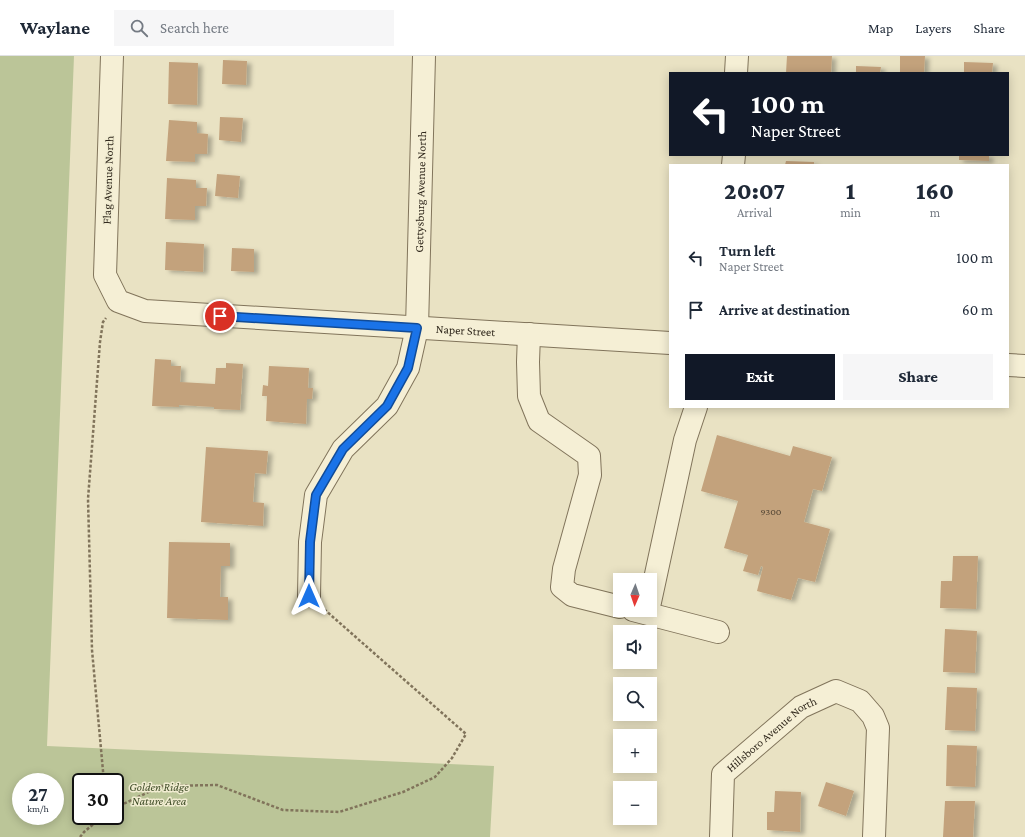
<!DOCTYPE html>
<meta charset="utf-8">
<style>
body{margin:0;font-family:"Crimson Pro",serif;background:#f6f6f7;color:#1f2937;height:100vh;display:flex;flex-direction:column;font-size:15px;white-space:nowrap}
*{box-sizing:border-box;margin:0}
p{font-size:13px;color:#747a83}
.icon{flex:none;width:22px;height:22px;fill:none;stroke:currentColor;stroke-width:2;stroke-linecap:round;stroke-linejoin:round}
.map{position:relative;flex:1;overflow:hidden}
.details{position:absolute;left:669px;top:108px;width:340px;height:244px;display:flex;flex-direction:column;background:#fff;border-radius:0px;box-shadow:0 2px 10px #0003}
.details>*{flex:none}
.hud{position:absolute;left:669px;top:16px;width:340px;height:84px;border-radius:0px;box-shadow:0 2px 10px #0003;background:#111827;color:#fff;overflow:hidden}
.needle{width:26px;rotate:182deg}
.buttons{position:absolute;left:613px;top:517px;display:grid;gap:8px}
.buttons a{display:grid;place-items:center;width:44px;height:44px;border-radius:0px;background:#fff;box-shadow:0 2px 10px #0003;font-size:20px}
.speed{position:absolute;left:12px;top:717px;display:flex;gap:8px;font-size:20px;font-weight:700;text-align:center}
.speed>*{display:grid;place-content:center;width:52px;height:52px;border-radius:50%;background:#fff;box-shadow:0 2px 10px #0003;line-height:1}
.speed small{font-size:10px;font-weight:400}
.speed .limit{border:2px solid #111;border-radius:6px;background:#fff;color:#111}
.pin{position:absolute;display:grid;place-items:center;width:34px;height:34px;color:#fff;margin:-17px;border:2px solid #fff;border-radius:50%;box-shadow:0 1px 4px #0007}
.me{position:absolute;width:44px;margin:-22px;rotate:0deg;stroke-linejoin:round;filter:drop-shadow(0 0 3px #0008)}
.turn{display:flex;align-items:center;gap:14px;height:84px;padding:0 16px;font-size:18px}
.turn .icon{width:52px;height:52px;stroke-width:2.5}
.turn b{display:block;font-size:28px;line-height:34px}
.eta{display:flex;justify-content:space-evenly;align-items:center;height:68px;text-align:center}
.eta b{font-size:24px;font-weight:800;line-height:28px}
.cta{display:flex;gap:8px;margin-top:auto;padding:8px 16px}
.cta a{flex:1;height:46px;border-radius:0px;background:#111827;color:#fff;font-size:16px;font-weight:800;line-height:46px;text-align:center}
.cta a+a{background:#f6f6f7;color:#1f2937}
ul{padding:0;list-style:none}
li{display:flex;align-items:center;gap:12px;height:52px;padding:0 16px}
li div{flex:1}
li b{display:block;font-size:15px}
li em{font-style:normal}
header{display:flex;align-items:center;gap:24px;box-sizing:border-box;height:56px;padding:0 20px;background:#fff;border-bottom:1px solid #e0e1e3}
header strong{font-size:19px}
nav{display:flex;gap:22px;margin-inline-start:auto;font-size:14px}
.search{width:280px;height:36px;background:#f6f6f7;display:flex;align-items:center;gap:10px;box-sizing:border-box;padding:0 14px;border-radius:0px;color:#747a83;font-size:15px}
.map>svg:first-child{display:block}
.green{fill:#bbc598;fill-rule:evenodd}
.building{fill:#c3a27c;filter:url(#shadow)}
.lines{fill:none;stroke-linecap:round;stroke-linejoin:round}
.minor-casing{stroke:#81745b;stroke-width:24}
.path{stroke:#81745b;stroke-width:2.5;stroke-dasharray:3 2;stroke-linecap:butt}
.minor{stroke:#f5efd5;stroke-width:22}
.route-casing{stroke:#114b97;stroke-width:10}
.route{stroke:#1a73e8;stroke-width:7}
.labels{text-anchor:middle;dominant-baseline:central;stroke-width:3;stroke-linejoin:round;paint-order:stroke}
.number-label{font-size:10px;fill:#564836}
.street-label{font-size:12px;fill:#322a1e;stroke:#f1ecd1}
.park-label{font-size:12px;font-style:italic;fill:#3f4d27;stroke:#f1ecd1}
</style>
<header>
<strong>Waylane</strong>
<div class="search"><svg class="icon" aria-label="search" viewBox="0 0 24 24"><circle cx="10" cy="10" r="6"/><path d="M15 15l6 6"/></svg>Search here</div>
<nav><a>Map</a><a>Layers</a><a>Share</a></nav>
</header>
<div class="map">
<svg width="1025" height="781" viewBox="0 0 1025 781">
<defs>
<filter id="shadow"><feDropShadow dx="4.5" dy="2.5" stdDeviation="2" flood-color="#0004"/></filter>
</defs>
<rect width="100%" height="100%" fill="#e9e2c3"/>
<!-- green -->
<path class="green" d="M0,0H74L47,690L494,710L490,781H0ZM21,726H55V760H21ZM81,726H115V760H81Z"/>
<!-- building -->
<path class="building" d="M787,0H832L831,17H786Z
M900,0H925L924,17H900Z
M223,4L247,5L246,29L222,28Z
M169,6L198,7L197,49L168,48Z
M964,6L993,7L992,17H964Z
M856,10L881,11L880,17H856Z
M220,61L243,62L241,86L219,84Z
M169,64L197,66V77L208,78L207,98H195V106L166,105Z
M959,99H989V105L959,104Z
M786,105L814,106V109H785Z
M217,118L240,120L238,142L215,140Z
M167,122L196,124V132H207L206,150H195V164L165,163Z
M166,186L204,188L203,216L165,214Z
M232,192L254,193V216L231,215Z
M155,303L171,304V310H181L180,326L215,328L216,312H226V307L243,308L240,354L214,353V351L179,349V351L152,350Z
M269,310L309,312L308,332H313L312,343H307L306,368L266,365L267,340H262L263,329L268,330Z
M717,379L790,400L793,390L832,401L822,435L813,433L804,466L830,473L815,526L798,522L791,544L757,535L763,511L761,510L758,519L743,515L748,499L724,492L738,445L701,435Z
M206,391L268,395L266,418L255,417L253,446L264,447L263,470L201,466Z
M169,486L230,487V510H221L220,541H228V564L167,562Z
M953,500H978L976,553L940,552L941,525H952Z
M945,573L977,575L975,617L943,616Z
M947,631L977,632L975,675L945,674Z
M947,689L977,690L975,731L946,730Z
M826,726L854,735L846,760L818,750Z
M775,735L801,736L800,776L767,774V756H774Z
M945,745H975L973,781H943Z"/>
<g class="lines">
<defs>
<g id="minor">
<path id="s1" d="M112,0L105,219L118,245L145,255L670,287"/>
<path d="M736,17L737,0"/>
<path d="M733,109L734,99"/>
<path d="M529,278L528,306L529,340L539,365L589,400L590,419L564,513L562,531L572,539L620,551"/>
<path d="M1008,309L1025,310"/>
<path id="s2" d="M309,540L310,486L316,439L343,393L387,350L408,312L417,272L424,0"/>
<path d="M650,546L685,384L696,351"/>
<path d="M633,554L718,576"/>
<path id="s3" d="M721,781L723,718L801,651L836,635L860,645L873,660L878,672L874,781"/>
</g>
</defs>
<!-- minor casing -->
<use href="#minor" class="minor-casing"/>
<!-- path -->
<path class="path" d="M104,726L92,594L88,443L100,286L103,266L106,262
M115,752L161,730L217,729L283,754L339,756L403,736L435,721L452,702L466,678L325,554
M80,781L84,776L103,760"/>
<!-- minor -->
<use href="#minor" class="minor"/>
</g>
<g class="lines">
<defs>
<path id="route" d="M220,260L417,272L408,312L387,350L343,393L316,439L310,486L309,540"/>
</defs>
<!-- route casing -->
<use href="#route" class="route-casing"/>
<!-- route -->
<use href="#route" class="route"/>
</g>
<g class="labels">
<!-- number labels -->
<g class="number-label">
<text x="771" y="455">9300</text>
</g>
<!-- street labels -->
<g class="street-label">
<text transform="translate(108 124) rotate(-88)">Flag Avenue North</text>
<text stroke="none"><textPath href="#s2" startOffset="437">Gettysburg Avenue North</textPath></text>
<text stroke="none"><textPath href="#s1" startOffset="598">Naper Street</textPath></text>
<text stroke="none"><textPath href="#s3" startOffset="126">Hillsboro Avenue North</textPath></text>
</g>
<!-- park labels -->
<g class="park-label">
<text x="159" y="731">Golden Ridge<tspan x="159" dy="14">Nature Area</tspan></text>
</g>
</g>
</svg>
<div class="buttons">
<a><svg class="needle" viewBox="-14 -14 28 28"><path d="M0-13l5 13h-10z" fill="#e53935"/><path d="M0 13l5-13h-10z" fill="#747a83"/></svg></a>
<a><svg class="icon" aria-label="sound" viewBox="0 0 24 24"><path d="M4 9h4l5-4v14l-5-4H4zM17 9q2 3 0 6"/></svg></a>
<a><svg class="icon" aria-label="search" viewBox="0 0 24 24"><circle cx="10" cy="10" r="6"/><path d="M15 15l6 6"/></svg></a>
<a>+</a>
<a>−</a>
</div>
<div class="speed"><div>27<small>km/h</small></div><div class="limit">30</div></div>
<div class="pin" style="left:220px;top:260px;background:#d93025"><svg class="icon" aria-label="arrive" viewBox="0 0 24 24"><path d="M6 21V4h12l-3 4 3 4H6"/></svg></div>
<svg class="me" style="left:309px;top:540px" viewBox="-20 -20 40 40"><path d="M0-17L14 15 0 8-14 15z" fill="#1a73e8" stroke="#fff" stroke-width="4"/></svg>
<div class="hud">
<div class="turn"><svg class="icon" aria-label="left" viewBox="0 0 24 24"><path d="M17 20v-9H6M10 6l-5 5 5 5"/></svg><div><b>100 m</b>Naper Street</div></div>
</div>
<section class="details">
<div class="eta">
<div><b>20:07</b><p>Arrival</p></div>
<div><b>1</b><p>min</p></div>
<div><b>160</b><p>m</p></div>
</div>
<ul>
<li><svg class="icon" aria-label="left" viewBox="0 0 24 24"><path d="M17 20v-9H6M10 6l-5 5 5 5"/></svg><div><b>Turn left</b><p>Naper Street</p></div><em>100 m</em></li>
<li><svg class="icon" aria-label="arrive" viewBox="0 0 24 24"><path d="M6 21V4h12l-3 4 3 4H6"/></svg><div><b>Arrive at destination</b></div><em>60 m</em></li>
</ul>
<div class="cta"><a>Exit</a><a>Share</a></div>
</section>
</div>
